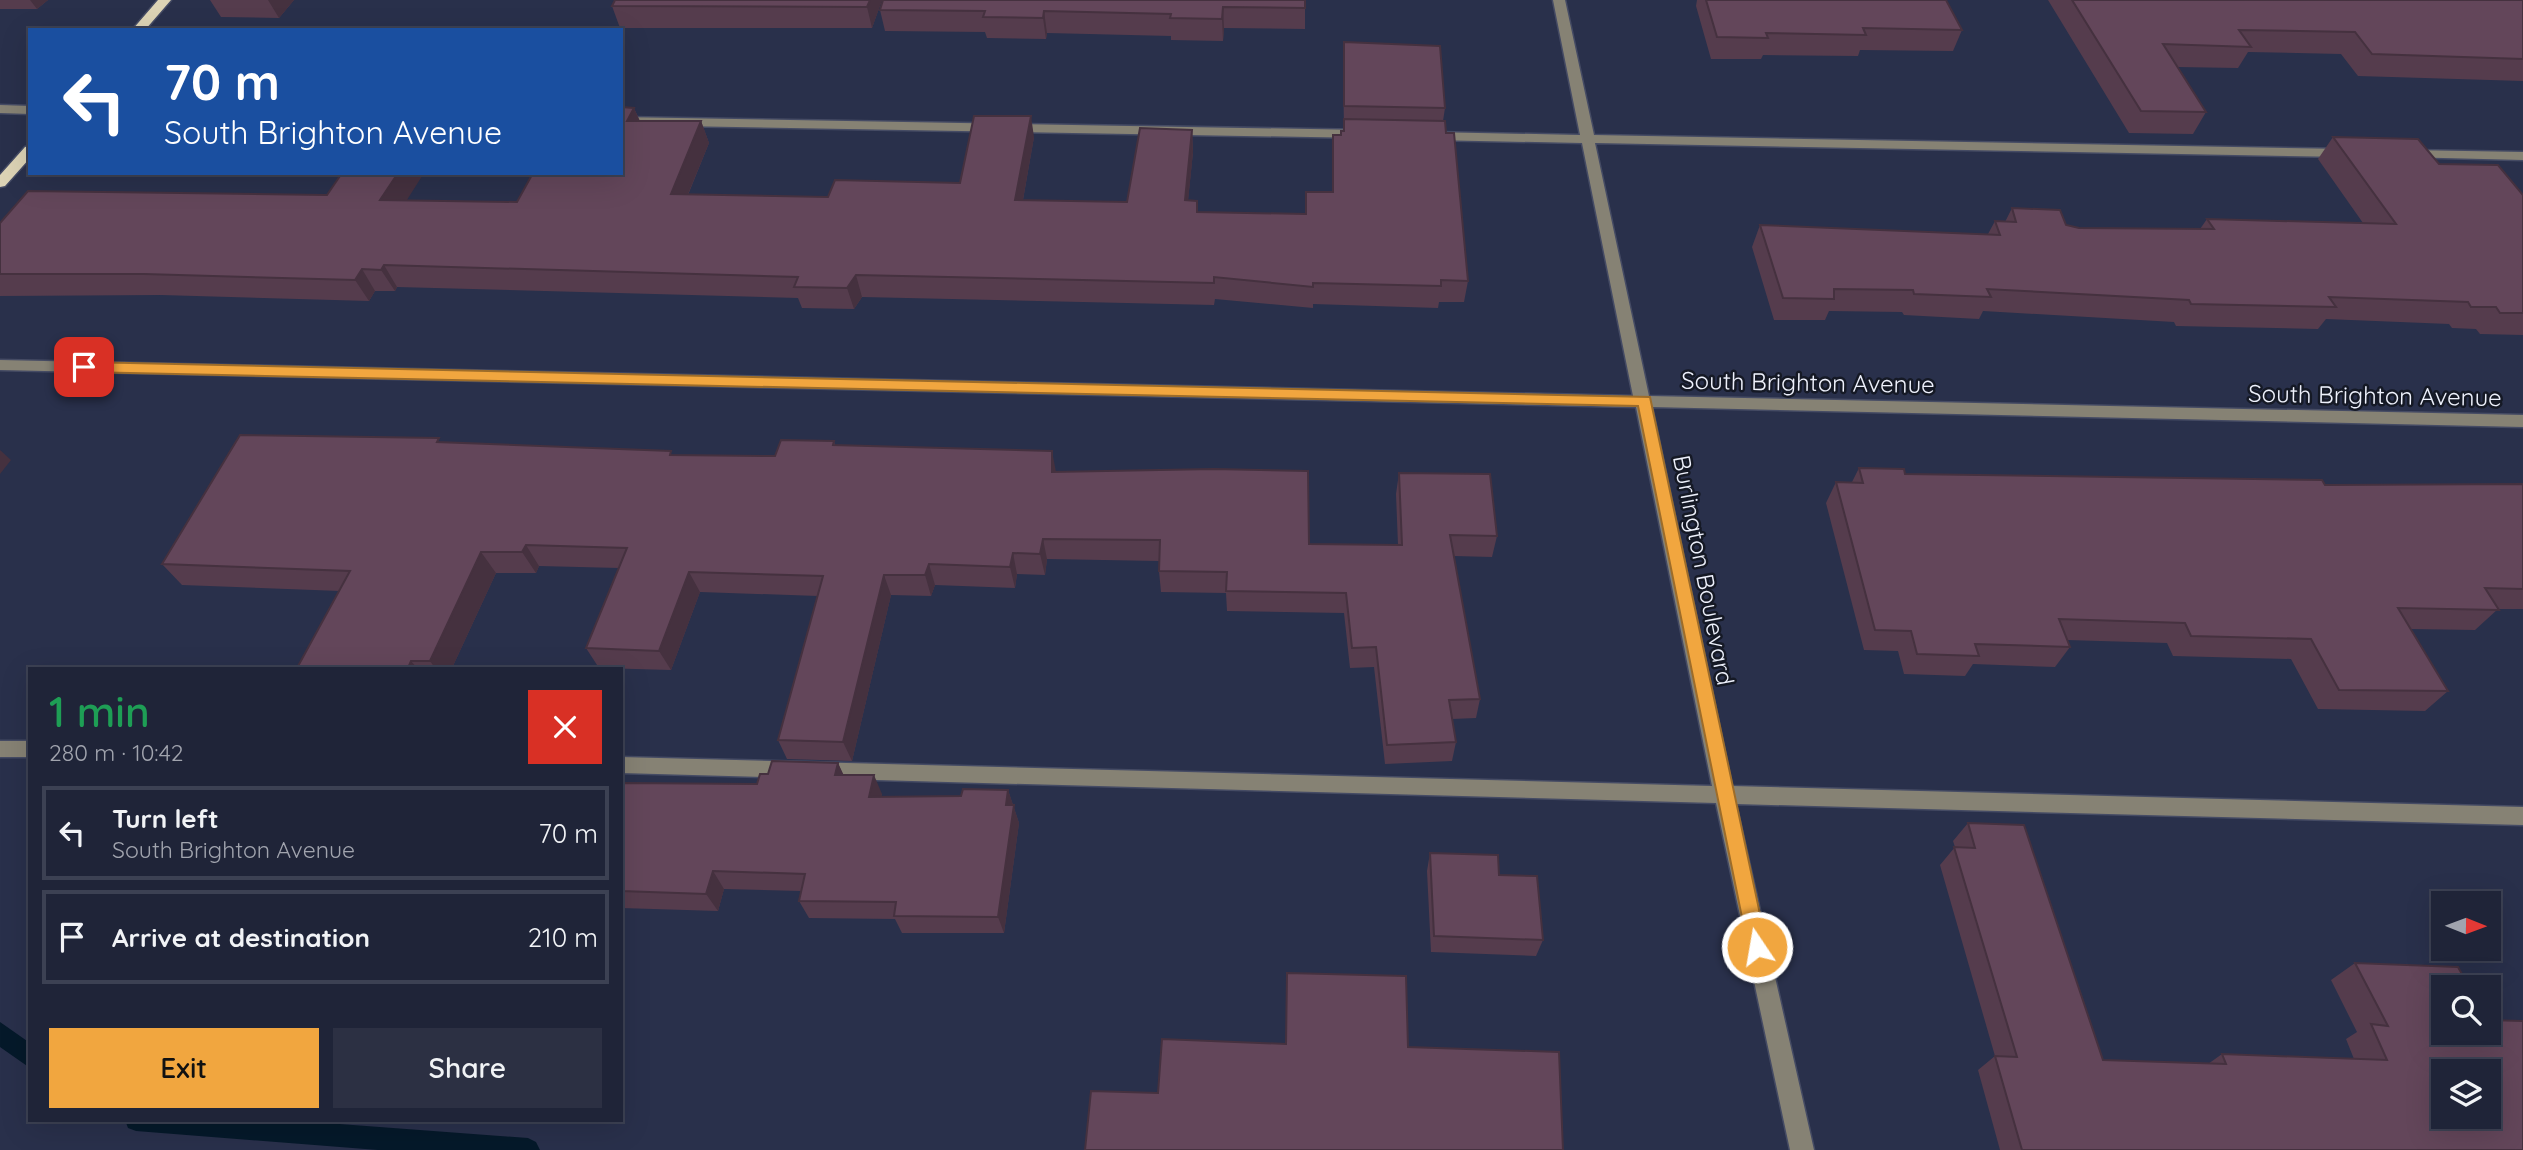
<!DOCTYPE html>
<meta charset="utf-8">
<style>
body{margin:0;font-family:Quicksand,sans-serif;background:#2c3043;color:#f1f3f6;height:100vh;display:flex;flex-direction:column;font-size:26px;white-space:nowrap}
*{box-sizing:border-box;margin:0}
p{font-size:23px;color:#a1a4ae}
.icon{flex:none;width:38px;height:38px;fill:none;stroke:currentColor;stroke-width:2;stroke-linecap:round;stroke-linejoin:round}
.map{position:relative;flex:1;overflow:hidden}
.details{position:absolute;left:28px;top:667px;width:595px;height:455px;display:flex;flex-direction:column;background:#1f2438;border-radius:0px;box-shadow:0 7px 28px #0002,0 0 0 2px #3c4153}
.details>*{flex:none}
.guide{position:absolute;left:28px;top:28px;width:595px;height:147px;border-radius:0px;box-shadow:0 7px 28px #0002,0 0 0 2px #3c4153;background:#1a4fa0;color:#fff;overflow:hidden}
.needle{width:46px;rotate:91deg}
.tools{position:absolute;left:2431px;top:891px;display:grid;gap:14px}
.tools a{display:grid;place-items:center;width:70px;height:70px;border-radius:0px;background:#1f2438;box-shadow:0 7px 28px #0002,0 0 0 2px #3c4153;font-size:35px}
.pin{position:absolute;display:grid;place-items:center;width:60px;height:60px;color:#fff;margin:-30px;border-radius:14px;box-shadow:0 4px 10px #0006}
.me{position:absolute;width:77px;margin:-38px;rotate:348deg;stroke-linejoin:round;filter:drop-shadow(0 0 5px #0008)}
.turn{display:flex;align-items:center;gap:24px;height:147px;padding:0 21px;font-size:32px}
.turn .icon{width:91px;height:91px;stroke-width:2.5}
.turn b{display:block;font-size:49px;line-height:60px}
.round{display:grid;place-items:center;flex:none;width:74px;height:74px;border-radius:0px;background:#2c3043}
.head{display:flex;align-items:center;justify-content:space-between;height:119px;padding:0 21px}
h1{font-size:42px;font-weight:600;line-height:52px;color:#1e9e55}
.cta{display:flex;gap:14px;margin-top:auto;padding:14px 21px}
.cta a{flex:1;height:80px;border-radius:0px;background:#f1a63f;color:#111;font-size:28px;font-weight:600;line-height:80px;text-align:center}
.cta a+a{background:#2c3043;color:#f1f3f6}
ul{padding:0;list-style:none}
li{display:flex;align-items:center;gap:21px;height:94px;margin:0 14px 10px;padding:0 7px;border:4px solid #3c4153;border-radius:0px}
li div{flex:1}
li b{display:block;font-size:26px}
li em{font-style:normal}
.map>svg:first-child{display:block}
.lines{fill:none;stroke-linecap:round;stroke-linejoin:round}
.stream{fill:#05192a;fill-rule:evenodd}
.minor-casing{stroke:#454b64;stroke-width:3}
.major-casing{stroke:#454b64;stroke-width:3}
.minor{fill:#868274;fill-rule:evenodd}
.major{fill:#dcd3b5;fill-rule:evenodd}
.wall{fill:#553c4d}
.shaded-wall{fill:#45313f}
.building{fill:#63465a;stroke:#45313f;stroke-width:2;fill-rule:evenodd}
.route{fill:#f1a63f;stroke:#9d6c29;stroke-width:2}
.labels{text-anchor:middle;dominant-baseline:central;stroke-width:5;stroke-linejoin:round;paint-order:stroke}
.street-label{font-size:24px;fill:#eef1fc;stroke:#151925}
</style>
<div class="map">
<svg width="2523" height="1150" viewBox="0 0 2523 1150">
<rect width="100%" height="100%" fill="#29304b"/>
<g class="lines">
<!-- stream -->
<path class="stream" d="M0,1022L30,1043V1068L0,1047Z
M125,1120H286L528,1138L536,1142L540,1150H378L136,1131L128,1128Z"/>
<defs>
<path id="minor" d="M1553,0H1565L1594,135L2345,149L2352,153L2345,157L1595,143L1649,396L2523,415V427L1652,407L1732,786L2523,807V825L1736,804L1814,1150H1790L1716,803L621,773V757L1712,786L1636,407L0,370V360L1633,396L1582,143L1431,140L1424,136L1431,132L1580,135Z
M0,105L30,106V114L0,113Z
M621,117L1365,130L1372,134L1365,138L621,125Z
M2408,150L2523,152V160L2403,157L2401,154Z
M0,741H30V757H0Z"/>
<path id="major" d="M158,0H171L145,30H132Z
M30,146V158L5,186L0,187V175L25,147Z"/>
</defs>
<!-- minor casing -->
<use href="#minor" class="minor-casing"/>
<!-- major casing -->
<use href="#major" class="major-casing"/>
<!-- minor -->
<use href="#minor" class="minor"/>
<!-- major -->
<use href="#major" class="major"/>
</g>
<!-- wall -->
<path class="wall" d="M0,0H48L37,9H0Z
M210,0H294L279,18L221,17Z
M615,0H882L872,28H620L612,6Z
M1305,0V29L1224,28L1223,41L1171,40V36L1047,33L1046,39L987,38L985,32L885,31L880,10Z
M1697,0H1946L1962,30L1953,51L1860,50L1858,56L1763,55L1761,59H1711L1696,6Z
M2048,0H2523V81L2358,76L2341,54L2248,52L2238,68L2177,67L2206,112L2193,134L2129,133Z
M1344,42L1445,108L1443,121L1446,133L1468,281L1464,302H1439L1438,308L1313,304V308L1215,299L1214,305L862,297L854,309L802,308L798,298L397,287L395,291H375L369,301L161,295L0,296V223L327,195L407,200L517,202L634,108L640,121H701L709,143L688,195L828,197L960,183L1034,137L1023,200L1127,202L1192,130L1193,152L1188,200L1197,201L1198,212L1306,214L1332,192L1333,135H1341L1344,131L1343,63Z
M2333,137L2439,164L2523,195V335L2480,334L2476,329L2452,328L2449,324L2326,319L2318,329L2176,326L2174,322L1983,311L1979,319L1904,315L1902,312L1829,311L1825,320H1774L1752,247L1760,225L1988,234L1995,221L2005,222L2012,208L2066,225L2079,228L2200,229L2207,219L2363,223L2318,159Z
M834,441L835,445L1056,472L1309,544L1398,545L1396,494L1399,473L1497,536L1492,557L1454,556L1480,699L1476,718L1452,719L1456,742L1452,761L1385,764L1374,667L1350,668L1344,613L1227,611L1226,593L1161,592L1159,571V561L1047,559L1045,575L1017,574L1015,588L935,585L931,596L891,595L852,761L787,759L778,740L818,596L700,592L671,670L599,668L586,648L619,568L539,566L536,573H496L452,668H297L340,591L182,585L162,564L442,442L674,455L775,456Z
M1859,468L1905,474L2325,485L2523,484V609H2498L2475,630L2411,629L2448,691L2425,711L2318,709L2291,659L2173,656L2167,643L2067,640L2070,647L2055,667L1973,664L1965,676L1904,674L1898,651L1864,650L1826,503L1836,482H1852Z
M838,763L843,775L882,794L881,797L961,796L1008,790L1019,823L1004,933H902L895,919L809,918L799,901L801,891L724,889L718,911L621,908V783L757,784L768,774Z
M1968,823L2103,1060L2208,1064L2222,1054L2354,1059L2346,1039L2357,1032L2331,980L2355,963L2523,1150H2000L1978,1070L1995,1056L1940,865L1955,847L1953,841Z
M1430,853L1499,875L1543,940L1536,956L1431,952L1427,871Z"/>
<!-- shaded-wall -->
<path class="shaded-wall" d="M30,0H48L37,9Z
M268,0H294L279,18Z
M870,0H882L872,28L867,7Z
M1223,7L1224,28L1223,41L1222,19Z
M1044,11L1047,33L1046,39L1043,18Z
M634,108L643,129L627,121Z
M1031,116L1034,137L1019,222L1015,200Z
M701,121L709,143L679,216L671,194Z
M1192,130L1193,152L1186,222L1185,200Z
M398,173H424L393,222L380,200Z
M384,265L397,287L395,291L381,270Z
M362,269L375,291L369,301L355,280Z
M856,275L862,297L854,309L847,288Z
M0,450L11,460L0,474Z
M1052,451L1056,472H1052Z
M1043,539L1047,559L1045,575L1040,554Z
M526,545L539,566L536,573L522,552Z
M481,552L496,573L452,668H435L430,661Z
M1013,553L1017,574L1015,588L1010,567Z
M929,564L935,585L931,596L925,575Z
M689,572L700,592L671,670L659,651Z
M884,575L891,595L852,761L843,742Z
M411,661L417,668H408Z
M838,763L847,782L835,775Z
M874,775L882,794L877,815L869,797Z
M1008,790L1019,823L1004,933L998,917L1006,805Z
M713,871L724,889L718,911L706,894Z"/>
<!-- building -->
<path class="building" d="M615,0H870L867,7L612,6Z
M883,0H1305V8L1223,7L1222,19L1170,18L1171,14L1044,11L1043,18L983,17L985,11L880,10Z
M1706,0H1946L1962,30L1863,28L1866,35L1766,33L1768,38L1717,37Z
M2072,0H2523V59L2372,54L2355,32L2239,30L2251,47L2163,44L2206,112L2141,111Z
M1344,42L1440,46L1445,108L1344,106Z
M621,107L634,108L627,121H701L671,194L828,197L835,180L960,183L974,116H1031L1015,200L1127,202L1140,128L1192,130L1185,200L1197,201V212L1306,214V192H1333V135H1341V131H1344V119L1445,121L1446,133H1454L1468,281L1441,280V286L1313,283V287L1214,277V283L856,275L847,288L794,287L798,277L384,265L381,270L362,269L355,280L144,274H0V223L28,191L327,195L342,173H398L380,200L517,202L533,173H621Z
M2333,137L2418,139L2439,164L2498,165L2523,195V313H2500L2496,307H2471L2468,302L2329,297L2336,307L2191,304L2189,300L1987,289L1991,297L1914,294L1913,290L1834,289V299L1783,298L1760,225L2000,235L1995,221L2016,222L2012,208L2060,210L2066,225L2079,228L2214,229L2207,219L2396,224Z
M240,435L439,438L437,442L671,451L670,455L775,456L781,440L834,441L833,445L1052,451V472L1214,469L1308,471L1309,544L1402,545L1399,473L1490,474L1497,536L1450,535L1480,699L1449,700L1456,742L1387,745L1376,647L1352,648L1346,593L1226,591L1227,572L1159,571L1160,540L1043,539L1040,554L1013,553L1010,567L929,564L925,575H884L843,742L778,740L823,576L689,572L659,651L586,648L627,548L526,545L522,552H481L430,661H411L408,668H297L350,571L162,564Z
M1859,468L1904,469L1905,474L2322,480L2325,485L2523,484V589L2485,588L2499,610L2398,608L2448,691L2339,690L2311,639L2191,636L2185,623L2059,619L2070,647L1975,644L1979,656L1917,654L1911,631L1875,630L1836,482L1863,483Z
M772,761L838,763L835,775H874L869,797L961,796L963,789L1008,790L1006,805H1014L998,917L894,916L896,902L799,901L805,874L713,871L706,894L621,891V783L757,784L760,774H768Z
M1968,823L2024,825L2103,1060L2226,1064L2222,1054L2387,1060L2371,1024L2388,1026L2355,963L2458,967L2469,987H2443V1032H2488V1020L2523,1021V1150H2022L1995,1056L2017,1057L1954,847L1975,848ZM2443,1071H2488V1116H2443Z
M1430,853L1498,855L1499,875L1537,876L1543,940L1434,936Z
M1287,973L1406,976L1408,1047L1559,1052L1563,1150H1085L1091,1091L1158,1093L1162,1039L1286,1044Z"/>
<!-- route -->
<path class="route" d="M84,362L1650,397L1767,947L1764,953L1757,956L1751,953L1748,947L1638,406L84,372L77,367Z"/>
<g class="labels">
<!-- street labels -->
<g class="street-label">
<text transform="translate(1808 382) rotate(1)">South Brighton Avenue</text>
<text transform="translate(2375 395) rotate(1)">South Brighton Avenue</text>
<text transform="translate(1704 570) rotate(79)">Burlington Boulevard</text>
</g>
</g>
</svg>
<div class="tools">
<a><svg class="needle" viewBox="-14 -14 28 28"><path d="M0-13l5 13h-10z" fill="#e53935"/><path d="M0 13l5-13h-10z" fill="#a1a4ae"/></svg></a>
<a><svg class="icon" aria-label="search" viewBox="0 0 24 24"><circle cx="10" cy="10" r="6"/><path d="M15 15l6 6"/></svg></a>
<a><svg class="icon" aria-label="layers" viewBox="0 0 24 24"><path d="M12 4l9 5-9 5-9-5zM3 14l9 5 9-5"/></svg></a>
</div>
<div class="pin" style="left:84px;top:367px;background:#d93025"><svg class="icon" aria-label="arrive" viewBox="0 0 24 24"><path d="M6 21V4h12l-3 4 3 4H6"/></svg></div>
<svg class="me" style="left:1757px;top:947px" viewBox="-20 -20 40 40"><circle r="17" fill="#f1a63f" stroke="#fff" stroke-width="3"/><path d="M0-11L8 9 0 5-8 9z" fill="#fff"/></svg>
<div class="guide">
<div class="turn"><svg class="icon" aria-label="left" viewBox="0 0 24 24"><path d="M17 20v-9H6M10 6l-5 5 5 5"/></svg><div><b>70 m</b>South Brighton Avenue</div></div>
</div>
<section class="details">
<div class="head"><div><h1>1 min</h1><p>280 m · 10:42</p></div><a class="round" style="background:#d93025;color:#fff"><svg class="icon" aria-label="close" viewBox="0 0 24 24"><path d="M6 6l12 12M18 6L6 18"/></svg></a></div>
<ul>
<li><svg class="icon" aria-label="left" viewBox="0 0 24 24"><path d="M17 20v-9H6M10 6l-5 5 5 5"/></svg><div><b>Turn left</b><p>South Brighton Avenue</p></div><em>70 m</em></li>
<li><svg class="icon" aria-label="arrive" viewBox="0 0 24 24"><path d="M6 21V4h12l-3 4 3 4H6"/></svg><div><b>Arrive at destination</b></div><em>210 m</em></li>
</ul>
<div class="cta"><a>Exit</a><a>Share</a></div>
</section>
</div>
